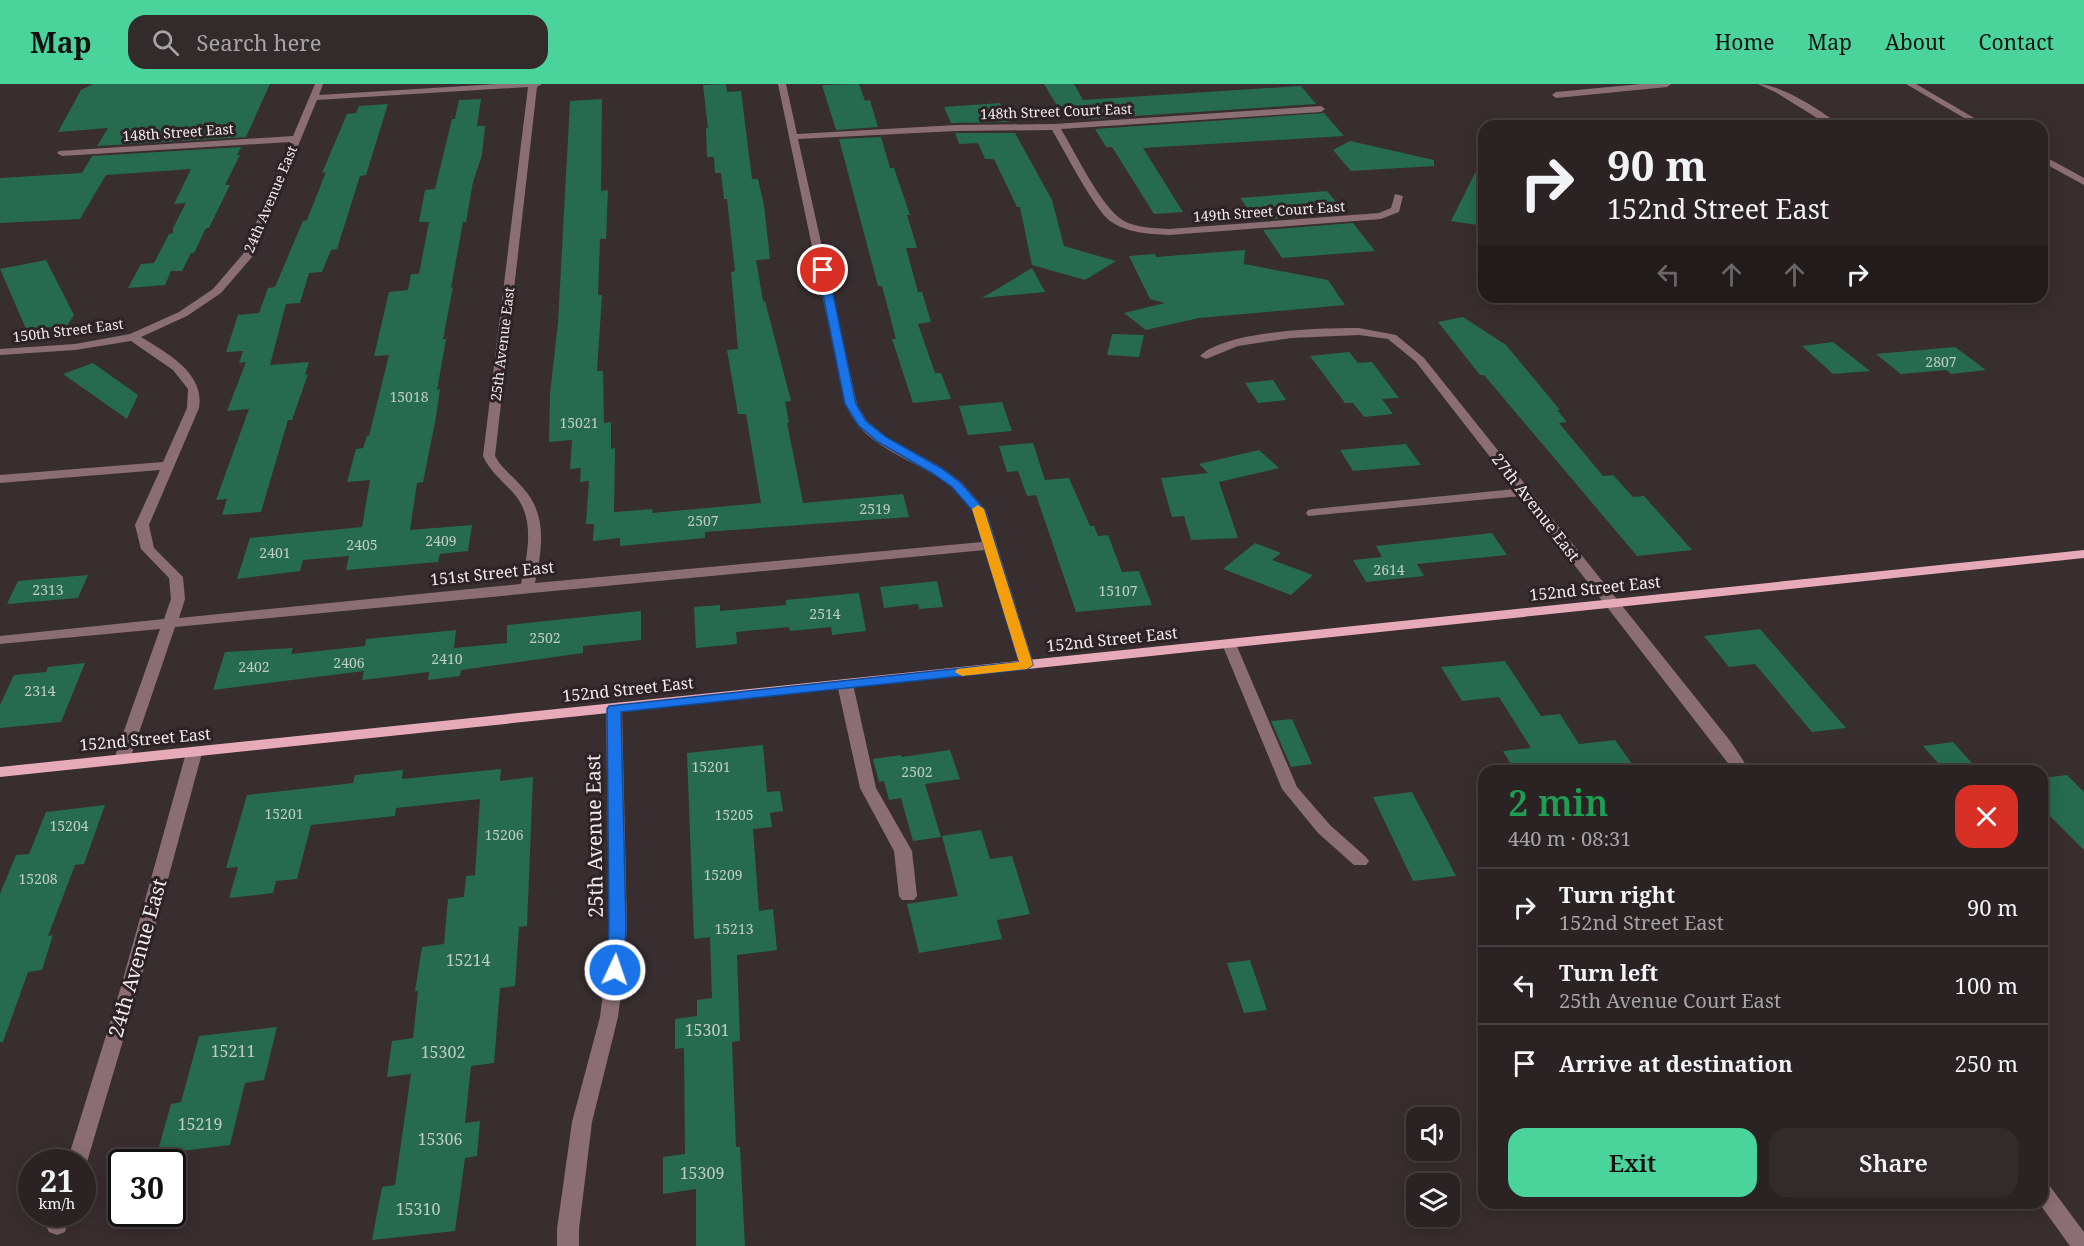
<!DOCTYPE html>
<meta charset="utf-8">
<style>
body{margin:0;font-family:"Noto Serif",serif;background:#322a2b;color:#f1f3f6;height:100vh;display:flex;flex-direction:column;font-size:22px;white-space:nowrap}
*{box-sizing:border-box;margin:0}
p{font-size:20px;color:#a5a4a6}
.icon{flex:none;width:33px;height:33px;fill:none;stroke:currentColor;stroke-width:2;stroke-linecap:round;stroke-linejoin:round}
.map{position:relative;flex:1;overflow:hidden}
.panel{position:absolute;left:1478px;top:681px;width:570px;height:444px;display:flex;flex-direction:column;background:#2a2223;border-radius:18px;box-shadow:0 3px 15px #0003,0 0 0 2px #463f41}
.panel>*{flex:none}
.top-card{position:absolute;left:1478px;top:36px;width:570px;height:183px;border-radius:18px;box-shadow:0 3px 15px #0003,0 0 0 2px #463f41;background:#2a2223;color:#f1f3f6;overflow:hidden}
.tools{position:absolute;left:1406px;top:1023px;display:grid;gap:12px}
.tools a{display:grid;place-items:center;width:54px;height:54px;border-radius:12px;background:#2a2223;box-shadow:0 3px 15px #0003,0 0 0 2px #463f41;font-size:30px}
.speed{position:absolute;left:18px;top:1065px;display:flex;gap:12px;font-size:30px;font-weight:700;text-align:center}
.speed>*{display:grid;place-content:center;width:78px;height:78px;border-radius:50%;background:#2a2223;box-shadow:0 3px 15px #0003,0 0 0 2px #463f41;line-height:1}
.speed small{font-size:15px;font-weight:400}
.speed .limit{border:3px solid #111;border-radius:9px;background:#fff;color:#111}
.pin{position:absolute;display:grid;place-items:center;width:51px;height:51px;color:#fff;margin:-26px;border:3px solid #fff;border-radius:50%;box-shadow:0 2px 6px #0007}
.me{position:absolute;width:66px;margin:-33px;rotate:3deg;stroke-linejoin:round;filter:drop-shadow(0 0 4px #0008)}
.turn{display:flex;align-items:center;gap:21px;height:126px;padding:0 30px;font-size:27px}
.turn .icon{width:78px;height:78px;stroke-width:2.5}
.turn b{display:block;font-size:42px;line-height:51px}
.lanes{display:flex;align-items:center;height:57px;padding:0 30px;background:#0003;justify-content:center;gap:30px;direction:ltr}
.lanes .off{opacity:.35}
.round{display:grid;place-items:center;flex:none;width:63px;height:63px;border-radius:18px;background:#322a2b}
.overview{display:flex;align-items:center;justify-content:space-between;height:102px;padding:0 30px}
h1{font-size:36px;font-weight:600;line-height:45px;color:#1e9e55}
.button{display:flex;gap:12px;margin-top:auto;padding:12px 30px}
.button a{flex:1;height:69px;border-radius:18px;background:#4ad49c;color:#111;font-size:24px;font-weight:600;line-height:69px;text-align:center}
.button a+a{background:#322a2b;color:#f1f3f6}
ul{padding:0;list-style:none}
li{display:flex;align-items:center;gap:18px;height:78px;padding:0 30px;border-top:2px solid #463f41}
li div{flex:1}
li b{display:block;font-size:22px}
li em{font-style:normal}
header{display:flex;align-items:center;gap:36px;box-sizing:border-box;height:84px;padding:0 30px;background:#4ad49c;color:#111}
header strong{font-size:28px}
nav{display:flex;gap:33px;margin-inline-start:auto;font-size:21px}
.search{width:420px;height:54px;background:#322a2b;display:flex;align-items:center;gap:15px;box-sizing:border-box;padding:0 21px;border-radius:18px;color:#a5a4a6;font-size:22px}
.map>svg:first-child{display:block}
.building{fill:#266b4f}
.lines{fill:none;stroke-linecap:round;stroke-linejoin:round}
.minor{fill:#8b6e74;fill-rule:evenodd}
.major{fill:#e6aab8;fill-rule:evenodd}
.route{fill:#1a73e8;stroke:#114b97;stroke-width:1.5}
.slow{fill:#f59e0b}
.labels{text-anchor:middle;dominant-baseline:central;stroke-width:6;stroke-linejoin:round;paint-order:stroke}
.far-street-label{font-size:14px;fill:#f2ebed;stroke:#2d2326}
.number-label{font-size:14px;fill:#bfcbc6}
.street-label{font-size:16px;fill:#f2ebed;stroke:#2d2326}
.near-number-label{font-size:16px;fill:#bfcbc6}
.near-street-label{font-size:20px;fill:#f2ebed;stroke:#2d2326}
</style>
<header>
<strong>Map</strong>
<div class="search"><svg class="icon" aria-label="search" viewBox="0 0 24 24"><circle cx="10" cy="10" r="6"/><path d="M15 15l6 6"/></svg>Search here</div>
<nav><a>Home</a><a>Map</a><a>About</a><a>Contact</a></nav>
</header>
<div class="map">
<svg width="2084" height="1162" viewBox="0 0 2084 1162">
<rect width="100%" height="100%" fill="#382d2f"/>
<!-- building -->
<path class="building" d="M93,0H270L246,53L97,62L108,44L58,48L81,6Z
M726,0L727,8L741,7L752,95H758L764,121L770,175L756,176L763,217H765L791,317L785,318L789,338L787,339L803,419L903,410L909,433L705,448V454L620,462V454L593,457L594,440H586L589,397L580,398L581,384L570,385L572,356L549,358L550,310L558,239L570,17L602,15L601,107L608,106L606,155H600L598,211H602L597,287H603L604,339L611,338V365L615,364L614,428L653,425L652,429L761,419L746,330H738L727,266L738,265L731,188L735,187L727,115H724L721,89H715L714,73H707L706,44H708L703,1Z
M859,0L865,17L870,16L878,43L836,46L822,1Z
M1044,0H1074L1083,16L1301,2L1316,20L1089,35L1082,24L1059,25Z
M481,15L477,42H485L482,71L473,98L466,138H463L451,204L453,203L443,255H446L437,306L440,305L436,333L423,398L417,399L410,446L472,441L468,467L440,470L438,478L346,486L349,472L303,476L300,487L237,495L250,454L362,443L370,396L347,398L356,365L363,364L367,352H369L389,271L374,272L389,208L408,206L411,190H419L429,138H419L425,106L435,105L452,35H455L459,16Z
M1000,19L1010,38L951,39L944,23Z
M388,20L366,91L360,92L337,165L331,166L322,188L309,189L300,219L286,220L270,281L309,278L305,291L308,290L292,336H288L261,428L222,431L227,415L216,416L249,325L227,327L246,278L239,279L243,267L226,268L238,231L259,229L268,204L275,203L303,137L307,136L326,88L322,89L347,30L356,29L359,22Z
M1324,29L1344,52L1143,64L1183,128L1154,130L1112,63H1106L1095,45Z
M955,49H1015L1052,116L1064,162L1116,177L1085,196L1032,181L1020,123H1017L994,75H985L978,59L959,60Z
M881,53L890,84H894L910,131H907L917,164H906L918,208H922L931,238L918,240L935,289H941L951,315L913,319L892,255H896L882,202H878L839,55Z
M1350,57L1434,76V82L1351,87L1333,66Z
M241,63L237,71H240L225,101H230L209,144H206L194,169H191L182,187H171L165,201L128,204L141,180L154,179L169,150L173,149V144L186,119L174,120L191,85L106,91L80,135L0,139V94L82,89L92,72Z
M1484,71V142L1451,137Z
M1327,107L1345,129L1256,136L1240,114Z
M1353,139L1375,167L1282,174L1263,146Z
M1245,166L1244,180L1328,196L1345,221L1199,234L1146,246L1124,229L1165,219L1150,215L1129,172L1155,170L1156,173Z
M46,176L74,231L67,242L26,245L0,185Z
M1032,184L1045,208L982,214Z
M1463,233L1506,261L1560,326H1557L1567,338L1559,339L1603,392L1613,391L1633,413L1644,412L1692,466L1637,472L1484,291H1480L1438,238Z
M1112,250L1144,251L1139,273L1107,271Z
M1833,258L1870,287L1833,290L1802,262Z
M1955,263L1986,286L1951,290L1946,286L1901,290L1876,270Z
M1349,268L1358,279L1372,278L1399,314L1382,315L1393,330L1364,333L1353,319H1345L1310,272Z
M93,279L138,311L127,335L63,290Z
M1273,296L1286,316L1258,319L1245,299Z
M1002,318L1012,347L968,351L959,322Z
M1033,359L1045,396L1069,394L1090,442H1094L1098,452L1108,451L1122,488L1139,487L1152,521L1076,528L1036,411L1027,412L1018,387L1007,388L999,362Z
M1406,360L1421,381L1353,387L1340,366Z
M1259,366L1279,384L1219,398L1238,454L1191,456L1184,432L1172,433L1161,394L1208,389L1199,380Z
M1492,449L1507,471L1417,480L1424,492L1366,498L1353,476L1382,473L1376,462Z
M1255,459L1281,469L1272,476L1313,491L1291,511L1223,485Z
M88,491L78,514L7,520L18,497Z
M937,497L943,523L919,525L918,520L884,524L880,503Z
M859,509L866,547L832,551L831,543L790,547L789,543L736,548L737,560L696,564L694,523L720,521V527L786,521V516Z
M641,527V556L583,562V569L461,586L460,592L428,596L429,588L362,596L364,587L213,606L225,568L293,564L291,570L365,562L366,555L456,546L454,564L507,559V541Z
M1760,545L1846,644L1812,648L1755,580L1729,583L1704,552Z
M1505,577L1541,632L1560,630L1579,660L1615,656L1637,687H1597L1593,681L1541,687H1515L1503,667L1531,664L1499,613L1462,617L1441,583Z
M85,579L61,638L0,644V621L14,591L46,588L48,583Z
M1292,635L1312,680L1291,683L1271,637Z
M1953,658L1979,687H1945L1923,662Z
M763,661L767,708L780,707L783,727L770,729L772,743L753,745L759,827L773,825L777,866L737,871L740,957L732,958L736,1063H740L745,1162H696V1105L663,1110V1073L685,1070L684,964L675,965V935L697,932V916L712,914L710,853L694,855L687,669Z
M950,666L960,695L925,700L941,753L913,757L901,714L889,716L884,697L879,698L873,675L901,671L902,673Z
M501,685L500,697L533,693L527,842L519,843L515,902L500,904L494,979L471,982L465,1039L480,1037L477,1072L465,1074L455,1147L372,1156L382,1103L395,1101L411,990L387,993L392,957L413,954L418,907H415L422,863L444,860L448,815L464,813L466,792L475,791L480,715L396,724L395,732L311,741L297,795L276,797L273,809L229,814L238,783L226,784L247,711L353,699L355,691L403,686L402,695Z
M2067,691L2084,708V766L2042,724V694Z
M1412,708L1456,792L1413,797L1373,713Z
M105,721L84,780L75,781L48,852L53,851L42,886L28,888L3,958H0V810L16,771L29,770L46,728Z
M981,746L990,775L1012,772L1030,830L997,836L1002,855L919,869L907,820L958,812L942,752Z
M1250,876L1267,926L1244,929L1227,879Z
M277,943L264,996L245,999L230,1061L157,1070L171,1020L181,1018L199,952Z"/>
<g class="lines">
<!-- minor -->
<path class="minor" d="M315,0H323L319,11L497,0H542L537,3L495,372C502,385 514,393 523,404C548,431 542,466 535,499L982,458C979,449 978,436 973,427C948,384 885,376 857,340C852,334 849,327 845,320L778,0H786L797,50L956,41L1055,40L1321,22L1325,25L1321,28L1061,45C1075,68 1102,125 1124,137C1137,144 1154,144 1169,145L1379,129L1391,124L1395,110L1403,112L1399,128L1381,135L1169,151C1149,150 1127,149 1110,137C1094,125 1064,66 1052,46L956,47L798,55L857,320L867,337L886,353L941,383L961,398L986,426L1034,581L1032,584H1022L1020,581L985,466L175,543L130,675L122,680L116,679L114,675L160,545L0,560V552L164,535L171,515L169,494L141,465L135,441L160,386L0,399V391L163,378L187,324L188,305L173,286L131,257L75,266L0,271V265L75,260L130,250L179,228L213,205L243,170L290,58L62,72L57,69L59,67L293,52ZM528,3L483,372C490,388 504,398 515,411C536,436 527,472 521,500L179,534L185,515L183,493L154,464L149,441L199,324C205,289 167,269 141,253L187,232L221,209L252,173L317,16Z
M1641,0H1671L1667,3L1556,14L1552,11L1556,8Z
M1758,0C1779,0 1824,27 1840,42H1830L1775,8Z
M1906,0H1916L1988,42H1978Z
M2042,71L2084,94V101L2042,78Z
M1359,244L1396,251L1424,274L1731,658L1750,687H1734L1521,412L1308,432L1306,429L1308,426L1313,425L1515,405L1416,278L1388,255L1359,251L1291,254L1238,262L1206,275L1200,272C1226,246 1323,244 1359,244Z
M1229,556L1236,560L1297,703L1330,741L1366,773L1369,777L1366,781H1354L1318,749L1282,705L1222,560Z
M845,595L853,600L876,704L912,767L917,812L914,816H902L899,812L894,767L860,704L837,600Z
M614,620L622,625L627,842L624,886L618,933L592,1038L579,1145V1162H557V1145L572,1038L600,933L606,886L609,842L606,625Z
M194,664L202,669L138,906L87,1078L82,1084V1078H67L120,906L186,669Z
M2042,1098L2049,1101L2084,1148V1162H2070L2039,1119H2042Z
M50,1130H71L65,1148L57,1151L49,1148L46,1142Z"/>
<!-- major -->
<path class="major" d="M2084,466V474L0,693V683Z"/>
</g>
<!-- route -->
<path class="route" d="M823,183L828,186L856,320L866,337L886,353L941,384L960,398L985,426L1033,581L1027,585L621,628L626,842L624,886L621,890H609L607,886L609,842L607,625L609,622L1019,578L973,427L952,403L932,389L878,358L858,341L845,320L818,186Z"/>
<!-- slow -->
<path class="slow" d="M978,421L984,425L1033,581L1027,585L962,592L955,588L957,585L1019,578L972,425Z"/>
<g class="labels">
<!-- far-street labels -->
<g class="far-street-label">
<text transform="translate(1056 27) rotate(-2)">148th Street Court East</text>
<text transform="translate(178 48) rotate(-4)">148th Street East</text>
<text transform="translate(270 115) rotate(-67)">24th Avenue East</text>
<text transform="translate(1269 127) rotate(-4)">149th Street Court East</text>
<text transform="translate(68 246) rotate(-7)">150th Street East</text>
<text transform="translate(502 260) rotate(-83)">25th Avenue East</text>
</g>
<!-- number labels -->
<g class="number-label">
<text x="1941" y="277">2807</text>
<text x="409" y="312">15018</text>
<text x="579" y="338">15021</text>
<text x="875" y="424">2519</text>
<text x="703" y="436">2507</text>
<text x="441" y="456">2409</text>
<text x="362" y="460">2405</text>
<text x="275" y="468">2401</text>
<text x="1389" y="485">2614</text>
<text x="48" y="505">2313</text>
<text x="1118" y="506">15107</text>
<text x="825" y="529">2514</text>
<text x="545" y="553">2502</text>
<text x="447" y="574">2410</text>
<text x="349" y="578">2406</text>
<text x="254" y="582">2402</text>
<text x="40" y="606">2314</text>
<text x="711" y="682">15201</text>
<text x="917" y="687">2502</text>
<text x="284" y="729">15201</text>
<text x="734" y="730">15205</text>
<text x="69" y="741">15204</text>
<text x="504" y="750">15206</text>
<text x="723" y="790">15209</text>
<text x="38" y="794">15208</text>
<text x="734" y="844">15213</text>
</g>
<!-- street labels -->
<g class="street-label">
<text transform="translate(1536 423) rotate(52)">27th Avenue East</text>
<text transform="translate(492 489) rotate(-6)">151st Street East</text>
<text transform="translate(1595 504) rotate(-6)">152nd Street East</text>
<text transform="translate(1112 555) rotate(-6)">152nd Street East</text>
<text transform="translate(628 605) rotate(-6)">152nd Street East</text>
<text transform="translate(145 655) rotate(-5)">152nd Street East</text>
</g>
<!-- near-number labels -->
<g class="near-number-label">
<text x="468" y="876">15214</text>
<text x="707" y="946">15301</text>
<text x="233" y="967">15211</text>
<text x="443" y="968">15302</text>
<text x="200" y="1040">15219</text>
<text x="440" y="1055">15306</text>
<text x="702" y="1089">15309</text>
<text x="418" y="1125">15310</text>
</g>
<!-- near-street labels -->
<g class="near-street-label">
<text transform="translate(594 752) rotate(-91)">25th Avenue East</text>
<text transform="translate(137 874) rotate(-74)">24th Avenue East</text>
</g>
</g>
</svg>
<div class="tools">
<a><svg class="icon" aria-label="sound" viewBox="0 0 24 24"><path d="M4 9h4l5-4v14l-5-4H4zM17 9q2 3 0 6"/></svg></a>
<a><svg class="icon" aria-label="layers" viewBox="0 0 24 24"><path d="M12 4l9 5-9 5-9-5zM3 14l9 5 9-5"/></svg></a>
</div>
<div class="speed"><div>21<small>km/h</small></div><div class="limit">30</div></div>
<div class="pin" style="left:823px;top:186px;background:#d93025"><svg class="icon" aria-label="arrive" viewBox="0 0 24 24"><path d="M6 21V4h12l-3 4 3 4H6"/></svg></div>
<svg class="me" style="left:615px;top:886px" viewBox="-20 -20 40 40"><circle r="17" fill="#1a73e8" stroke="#fff" stroke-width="3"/><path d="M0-11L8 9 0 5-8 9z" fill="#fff"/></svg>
<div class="top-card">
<div class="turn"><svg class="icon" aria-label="right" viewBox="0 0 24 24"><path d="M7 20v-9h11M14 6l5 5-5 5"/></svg><div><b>90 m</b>152nd Street East</div></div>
<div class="lanes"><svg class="icon off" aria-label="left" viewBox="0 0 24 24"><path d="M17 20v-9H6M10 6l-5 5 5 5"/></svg><svg class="icon off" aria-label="ahead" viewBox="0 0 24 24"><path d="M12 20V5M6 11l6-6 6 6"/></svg><svg class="icon off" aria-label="ahead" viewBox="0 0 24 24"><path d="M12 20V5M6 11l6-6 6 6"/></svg><svg class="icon" aria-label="right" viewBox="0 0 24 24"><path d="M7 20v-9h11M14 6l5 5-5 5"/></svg></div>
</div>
<section class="panel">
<div class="overview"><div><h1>2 min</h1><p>440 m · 08:31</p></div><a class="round" style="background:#d93025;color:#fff"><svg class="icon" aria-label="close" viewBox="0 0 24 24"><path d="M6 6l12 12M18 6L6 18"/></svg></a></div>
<ul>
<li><svg class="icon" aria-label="right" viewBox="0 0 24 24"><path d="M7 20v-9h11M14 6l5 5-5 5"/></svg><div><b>Turn right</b><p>152nd Street East</p></div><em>90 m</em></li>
<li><svg class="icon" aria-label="left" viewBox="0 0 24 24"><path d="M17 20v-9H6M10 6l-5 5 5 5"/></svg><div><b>Turn left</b><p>25th Avenue Court East</p></div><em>100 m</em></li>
<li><svg class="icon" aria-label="arrive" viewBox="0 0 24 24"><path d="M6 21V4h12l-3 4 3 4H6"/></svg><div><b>Arrive at destination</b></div><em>250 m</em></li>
</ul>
<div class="button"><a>Exit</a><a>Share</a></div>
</section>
</div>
